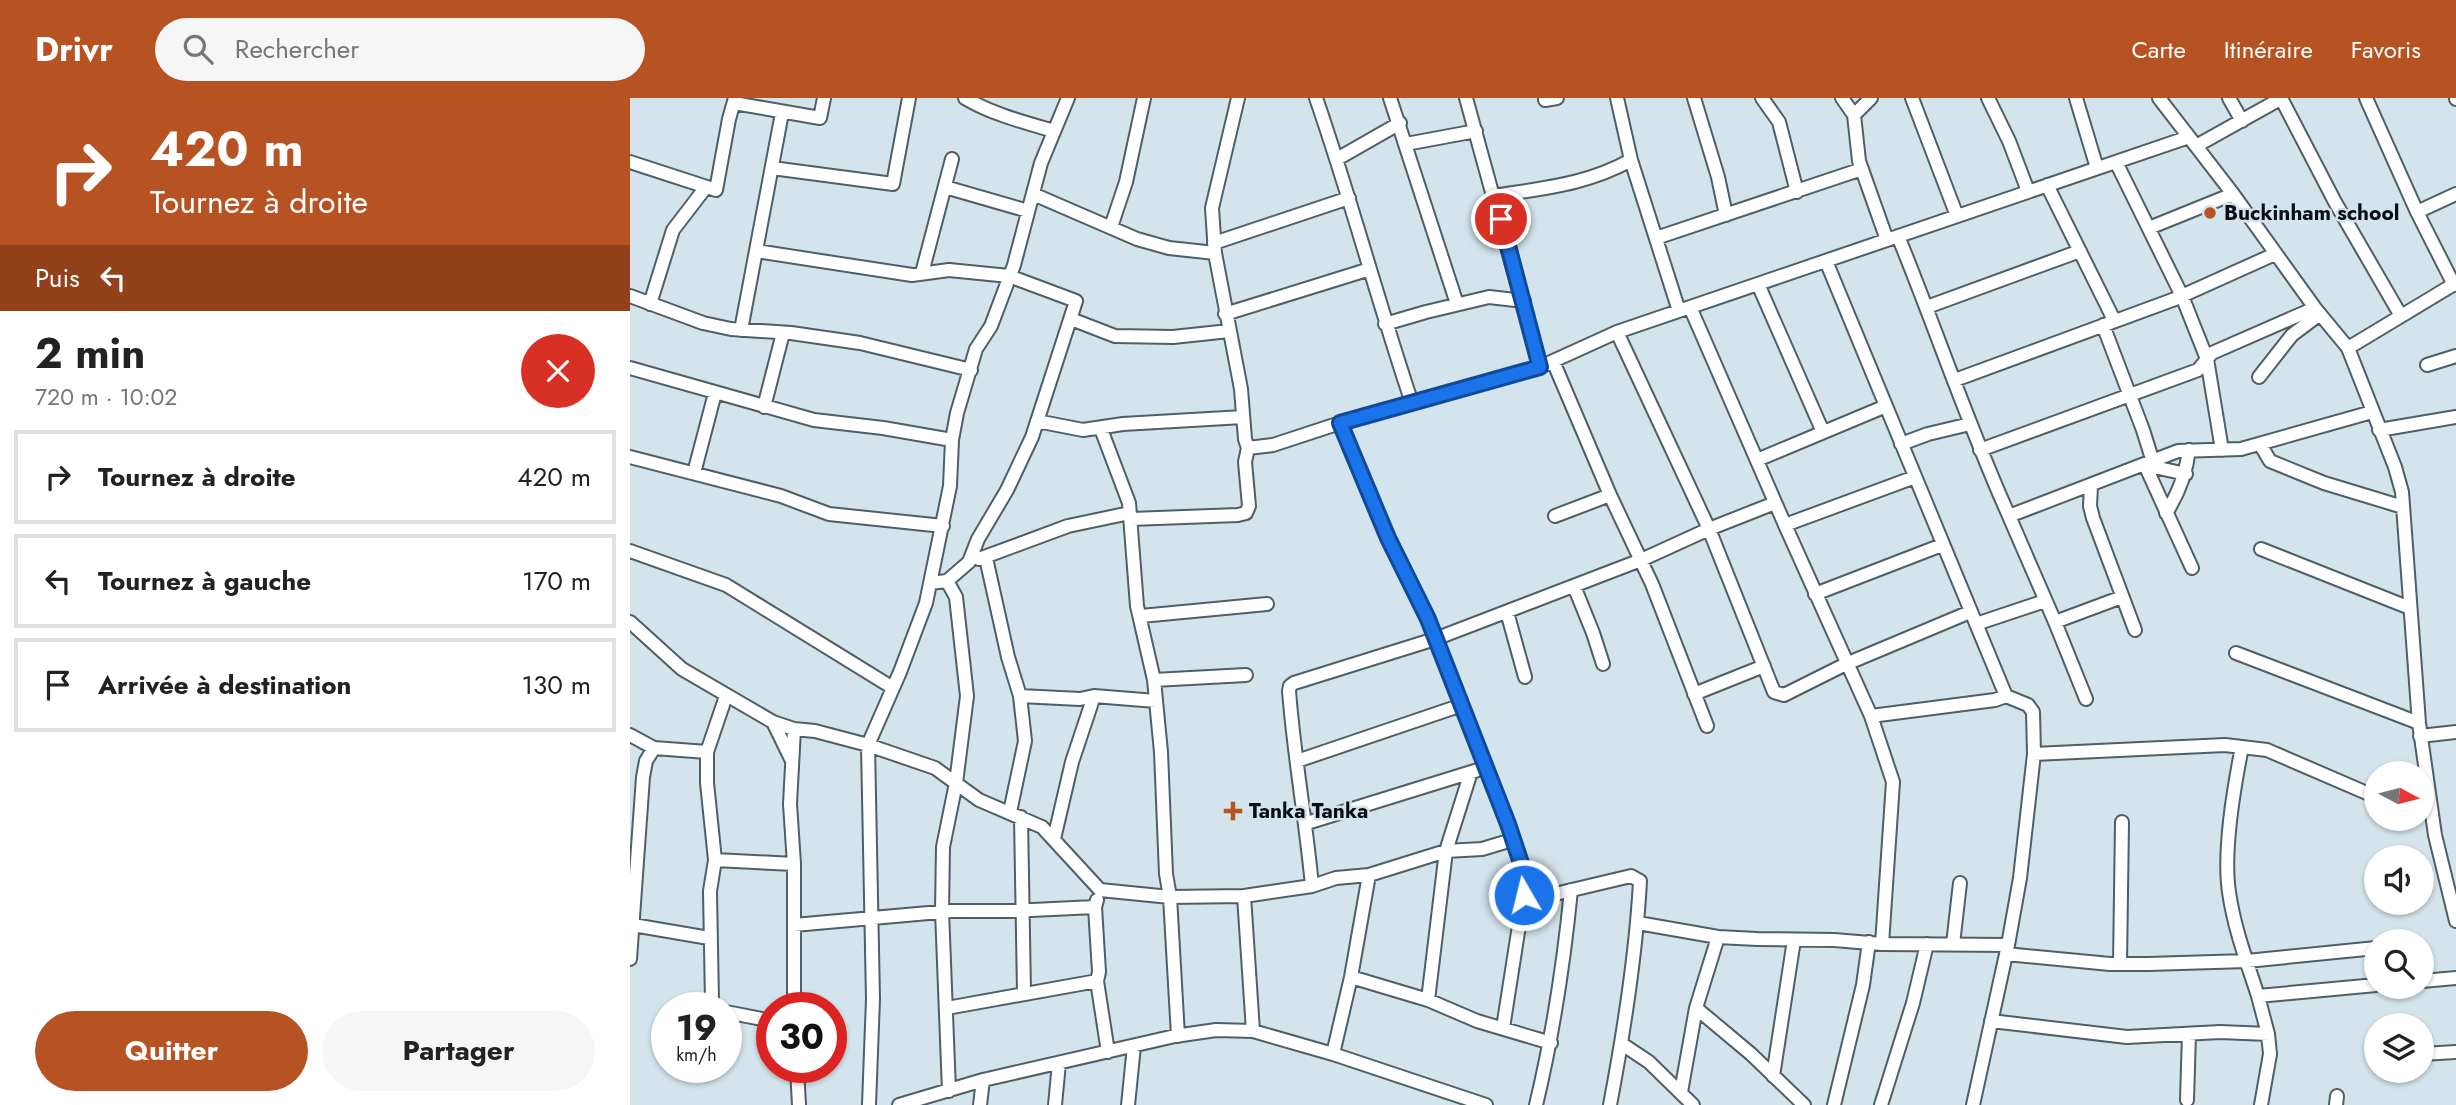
<!DOCTYPE html>
<html lang="fr">
<meta charset="utf-8">
<style>
body{margin:0;font-family:Jost,sans-serif;background:#f6f6f6;color:#222;height:100vh;display:flex;flex-direction:column;font-size:26px;white-space:nowrap}
*{box-sizing:border-box;margin:0}
p{font-size:23px;color:#767676}
.icon{flex:none;width:38px;height:38px;fill:none;stroke:currentColor;stroke-width:2;stroke-linecap:round;stroke-linejoin:round}
.map{position:relative;flex:1;overflow:hidden}
.drawer{display:flex;flex-direction:column;background:#fff;width:630px}
.drawer>*{flex:none}
.guide{background:#b75222;color:#fff;overflow:hidden}
.needle{width:46px;rotate:97deg}
.controls{position:absolute;left:1734px;top:663px;display:grid;gap:14px}
.controls a{display:grid;place-items:center;width:70px;height:70px;border-radius:50%;background:#fff;box-shadow:0 2px 5px #0004;font-size:35px}
.speed{position:absolute;left:21px;top:894px;display:flex;gap:14px;font-size:35px;font-weight:700;text-align:center}
.speed>*{display:grid;place-content:center;width:91px;height:91px;border-radius:50%;background:#fff;box-shadow:0 2px 5px #0004;line-height:1}
.speed small{font-size:18px;font-weight:400}
.speed .limit{border:10px solid #d22;background:#fff;color:#111}
.pin{position:absolute;display:grid;place-items:center;width:60px;height:60px;color:#fff;margin:-30px;border:4px solid #fff;border-radius:50%;box-shadow:0 2px 7px #0007}
.me{position:absolute;width:77px;margin:-38px;rotate:352deg;stroke-linejoin:round;filter:drop-shadow(0 0 5px #0008)}
.turn{display:flex;align-items:center;gap:24px;height:147px;padding:0 35px;font-size:32px}
.turn .icon{width:91px;height:91px;stroke-width:2.5}
.turn b{display:block;font-size:49px;line-height:60px}
.then{display:flex;align-items:center;height:66px;padding:0 35px;background:#0003;gap:14px;font-size:26px}
.round{display:grid;place-items:center;flex:none;width:74px;height:74px;border-radius:37px;background:#f6f6f6}
.head{display:flex;align-items:center;justify-content:space-between;height:119px;padding:0 35px}
h1{font-size:42px;font-weight:700;line-height:52px}
.button{display:flex;gap:14px;margin-top:auto;padding:14px 35px}
.button a{flex:1;height:80px;border-radius:42px;background:#b75222;color:#fff;font-size:28px;font-weight:700;line-height:80px;text-align:center}
.button a+a{background:#f6f6f6;color:#222}
ul{padding:0;list-style:none}
li{display:flex;align-items:center;gap:21px;height:94px;margin:0 14px 10px;padding:0 21px;border:4px solid #e0e0e0;border-radius:0px}
li div{flex:1}
li b{display:block;font-size:26px}
li em{font-style:normal}
header{display:flex;align-items:center;gap:42px;box-sizing:border-box;height:98px;padding:0 35px;background:#b75222;color:#fff}
header strong{font-size:33px}
nav{display:flex;gap:38px;margin-inline-start:auto;font-size:24px}
.search{width:490px;height:63px;background:#f6f6f6;display:flex;align-items:center;gap:18px;box-sizing:border-box;padding:0 24px;border-radius:38px;color:#767676;font-size:26px}
main{display:flex;flex:1;min-height:0}
.map>svg:first-child{display:block}
.lines{fill:none;stroke-linecap:round;stroke-linejoin:round}
.minor-casing{stroke:#505e65;stroke-width:16}
.minor{stroke:#fff;stroke-width:12}
.route-casing{stroke:#114b97;stroke-width:18}
.route{stroke:#1a73e8;stroke-width:12}
.poi-dot{fill:#b75222;stroke:#d4e4ec;stroke-width:2.5}
.labels{text-anchor:middle;dominant-baseline:central;stroke-width:5;stroke-linejoin:round;paint-order:stroke}
.poi-label{font-size:21px;font-weight:bold;fill:#080d0f;stroke:#d4e4ec;text-anchor:start}
</style>
<header>
<strong>Drivr</strong>
<div class="search"><svg class="icon" aria-label="search" viewBox="0 0 24 24"><circle cx="10" cy="10" r="6"/><path d="M15 15l6 6"/></svg>Rechercher</div>
<nav><a>Carte</a><a>Itinéraire</a><a>Favoris</a></nav>
</header>
<main>
<section class="drawer">
<div class="guide">
<div class="turn"><svg class="icon" aria-label="right" viewBox="0 0 24 24"><path d="M7 20v-9h11M14 6l5 5-5 5"/></svg><div><b>420 m</b>Tournez à droite</div></div>
<div class="then">Puis<svg class="icon" aria-label="left" viewBox="0 0 24 24"><path d="M17 20v-9H6M10 6l-5 5 5 5"/></svg></div>
</div>
<div class="head"><div><h1>2 min</h1><p>720 m · 10:02</p></div><a class="round" style="background:#d93025;color:#fff"><svg class="icon" aria-label="close" viewBox="0 0 24 24"><path d="M6 6l12 12M18 6L6 18"/></svg></a></div>
<ul>
<li><svg class="icon" aria-label="right" viewBox="0 0 24 24"><path d="M7 20v-9h11M14 6l5 5-5 5"/></svg><div><b>Tournez à droite</b></div><em>420 m</em></li>
<li><svg class="icon" aria-label="left" viewBox="0 0 24 24"><path d="M17 20v-9H6M10 6l-5 5 5 5"/></svg><div><b>Tournez à gauche</b></div><em>170 m</em></li>
<li><svg class="icon" aria-label="arrive" viewBox="0 0 24 24"><path d="M6 21V4h12l-3 4 3 4H6"/></svg><div><b>Arrivée à destination</b></div><em>130 m</em></li>
</ul>
<div class="button"><a>Quitter</a><a>Partager</a></div>
</section>
<div class="map">
<svg width="1826" height="1007" viewBox="0 0 1826 1007">
<rect width="100%" height="100%" fill="#d4e4ec"/>
<g class="lines">
<defs>
<path id="minor" d="M335,0C362,16 393,24 424,33
M686,0C721,101 748,204 782,305
M760,0L827,206
M836,0L910,269
M987,0L1001,62L1049,213
M1064,0L1088,79L1096,117
M1132,0L1149,24L1167,94
M1212,0L1224,17
M1241,0L1224,17L1229,63L1257,142
M1282,0L1327,118
M1358,0L1379,43L1398,93
M1446,0L1467,70
M1529,0L1603,96L1685,210L1718,250L1765,369L1772,394L1789,625L1805,737L1826,823
M1599,0L1612,23
M1651,0L1705,104L1771,218
M1736,0L1787,114L1824,187
M1826,0V1
M915,2L927,0
M104,5L190,20L194,0
M776,46L846,33
M1566,48L1652,0
M707,61L770,25
M0,64L86,92L99,21L105,0
M1486,64L1552,198L1577,261L1592,352
M142,70L263,86L279,0
M1417,87L1484,222
M315,89L398,113
M403,96L507,141L539,150L585,155
M864,98C913,90 956,87 1001,62
M1787,114L1826,96
M481,129L496,84L514,0
M1519,130L1603,96
M1268,138C1306,231 1338,327 1379,418L1548,353L1611,351L1742,314
M1026,140L1232,71
M584,145L719,100
M126,153L282,177L319,172L379,178L446,203L402,339L377,392L348,441L339,464L317,483L300,485
M1196,163L1376,598
M292,175L322,61
M1128,186L1193,334
M0,198L73,225L101,231L161,235L230,245L341,272
M20,206L43,132L76,89
M1060,209L1155,427L1241,618L1263,684L1252,846
M1297,209L1450,153
M595,216L740,171
M441,221L485,238L543,239L599,233
M755,226L796,214L859,199L894,203
M1473,227L1513,332L1523,364
M111,232L152,15
M987,234L1079,431L1144,594L1154,597L1216,566L1340,514
M1718,250L1826,185
M923,263L980,397L1022,486L1077,628
M1797,267L1826,258
M0,270L184,322L253,330L322,342
M1629,279L1662,237L1690,216
M1325,282L1545,201L1645,156
M134,309L153,235
M407,323L453,332L493,326L613,319
M710,325L758,440L798,521L878,726L896,783L873,930
M471,331L499,405L507,508L524,582L531,654L536,776L540,799L548,938
M1749,332L1826,319
M1271,346L1298,336L1340,326
M1630,346L1640,363L1694,385L1773,409
M618,350L643,347L710,325L910,269L987,234L1559,39
M1350,352L1568,272L1582,255L1685,210
M0,359L151,398L199,416L313,428
M1127,362L1256,308
M1515,367L1562,470
M1515,367L1556,376
M64,375L85,295
M1461,388L1460,408L1463,420L1505,532
M1536,415C1549,395 1556,376 1559,352
M925,418L980,397
M1379,418L1425,524L1492,499
M501,421L608,417L616,415L619,408L615,364L618,350L615,341L611,291L585,155L582,110L608,0
M1155,427L1285,379
M1631,451L1780,510
M0,453L96,487L263,590
M356,460L378,559L390,598L395,643L380,714
M349,461L438,428L500,415
M317,483L326,499L337,598L326,685L313,749L312,813L319,993
M944,488L963,535L973,566
M1185,496L1312,447
M877,514L895,579
M511,518L637,506
M0,524L52,571L143,624L164,631L185,633L238,647L305,670L349,702L412,729L470,792L540,799L614,798L623,933
M1425,524L1456,601
M1346,526L1415,503
M1606,555L1789,625
M524,582L616,577
M1064,596L1134,568
M390,598L450,601L464,598L526,603
M1241,618L1365,602L1376,598L1398,607L1403,614L1404,656L1390,780L1378,847L1343,1007
M143,624L161,661
M164,631L160,706L164,766V910
M0,637L24,650L77,654
M1790,638L1826,634
M1612,649C1604,689 1593,754 1599,794C1604,830 1617,864 1628,898
M1404,656L1595,647L1637,652L1746,699
M667,663L832,607
M391,719L394,895
M677,725L848,672
M424,741L442,664L464,598
M85,762L164,766
M682,788C676,723 664,658 659,593L660,588L664,585L805,541L1011,462L1079,431L1145,405
M894,797L925,796L1001,778L1010,783C1006,859 994,933 980,1007
M614,798L682,788L706,780L739,777L816,753L852,751L882,742
M467,802L465,809L469,874L467,883L478,954
M1008,825L1088,839L1127,841L1204,842L1252,846L1378,847
M3,827L79,840
M164,827L321,813H383L465,809
M1323,846L1330,785
M1376,856L1480,866H1518L1617,863L1746,850
M0,861L13,679L16,663L24,650
M1490,866L1492,724
M721,879L798,902L847,923L921,945
M1792,883L1826,880
M798,902L816,753L841,674
M86,910L82,904L80,793L85,762L77,685V654L96,598
M317,910L467,883
M1066,910L1121,956L1174,1007
M96,914L142,923
M1361,923L1497,939L1590,934L1638,936
M992,946L1019,964L1063,1007
M703,956L721,879L739,777
M1792,956L1826,954
M167,970L169,1007
M1143,978L1164,842
M1051,994L1066,910L1088,839
M1557,1002L1559,936
M239,1007L243,901L238,647L270,574L296,505L320,388L322,342L327,315L346,251L361,228L384,167L411,65L438,0
M269,1007L353,982L545,938L586,932L623,933L703,956L856,1007
M350,1007L353,982
M425,1007L429,965
M498,1007L504,948
M906,1007C923,936 934,864 941,792
M1204,1007L1233,887L1239,844
M1251,1007L1283,905L1297,846
M1631,1007L1640,956L1638,936L1628,898L1746,887
M1706,1007L1707,998"/>
</defs>
<!-- minor casing -->
<use href="#minor" class="minor-casing"/>
<!-- minor -->
<use href="#minor" class="minor"/>
</g>
<g class="lines">
<defs>
<path id="route" d="M871,121L910,269L710,325L758,440L798,521L878,726L893,771L896,783L894,797"/>
</defs>
<!-- route casing -->
<use href="#route" class="route-casing"/>
<!-- route -->
<use href="#route" class="route"/>
</g>
<!-- markers -->
<g class="poi-dot">
<circle cx="1580" cy="115" r="7"/>
<path d="M599.5 702.5h7v7h7v7h-7v7h-7v-7h-7v-7h7z"/>
</g>
<g class="labels">
<!-- poi labels -->
<g class="poi-label">
<text x="1594" y="115">Buckinham school</text>
<text x="619" y="713">Tanka Tanka</text>
</g>
</g>
</svg>
<div class="controls">
<a><svg class="needle" viewBox="-14 -14 28 28"><path d="M0-13l5 13h-10z" fill="#e53935"/><path d="M0 13l5-13h-10z" fill="#767676"/></svg></a>
<a><svg class="icon" aria-label="sound" viewBox="0 0 24 24"><path d="M4 9h4l5-4v14l-5-4H4zM17 9q2 3 0 6"/></svg></a>
<a><svg class="icon" aria-label="search" viewBox="0 0 24 24"><circle cx="10" cy="10" r="6"/><path d="M15 15l6 6"/></svg></a>
<a><svg class="icon" aria-label="layers" viewBox="0 0 24 24"><path d="M12 4l9 5-9 5-9-5zM3 14l9 5 9-5"/></svg></a>
</div>
<div class="speed"><div>19<small>km/h</small></div><div class="limit">30</div></div>
<div class="pin" style="left:871px;top:121px;background:#d93025"><svg class="icon" aria-label="arrive" viewBox="0 0 24 24"><path d="M6 21V4h12l-3 4 3 4H6"/></svg></div>
<svg class="me" style="left:894px;top:797px" viewBox="-20 -20 40 40"><circle r="17" fill="#1a73e8" stroke="#fff" stroke-width="3"/><path d="M0-11L8 9 0 5-8 9z" fill="#fff"/></svg>
</div>
</main>
